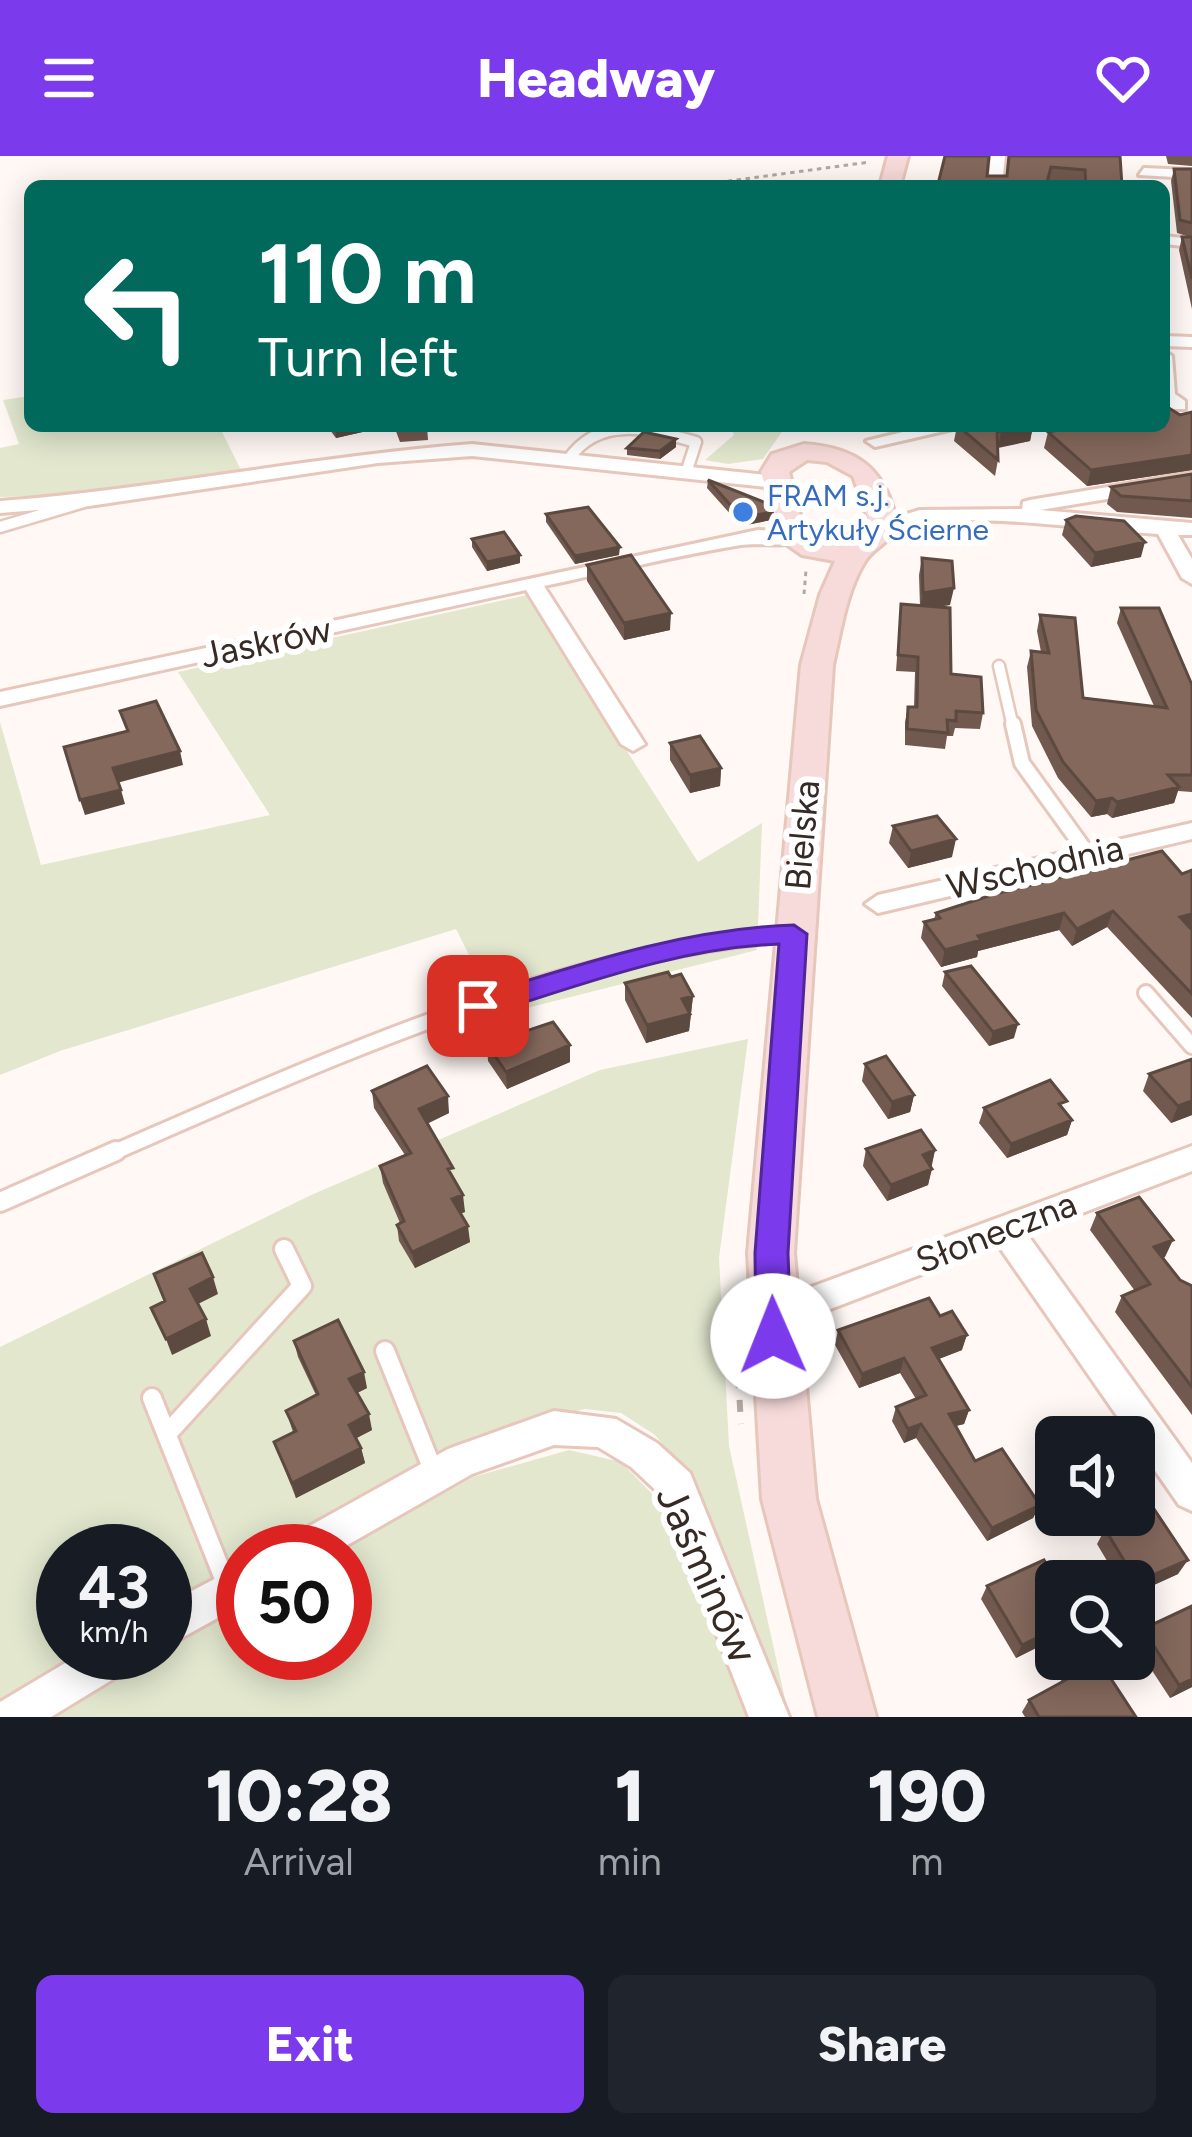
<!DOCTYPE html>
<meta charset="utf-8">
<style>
body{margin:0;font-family:Figtree,sans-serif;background:#20242c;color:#f1f3f6;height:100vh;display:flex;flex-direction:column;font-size:45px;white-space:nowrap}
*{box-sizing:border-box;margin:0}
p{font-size:39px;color:#9ea1a6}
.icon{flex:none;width:66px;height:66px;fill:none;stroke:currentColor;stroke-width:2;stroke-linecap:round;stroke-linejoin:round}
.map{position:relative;height:1561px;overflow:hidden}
.sheet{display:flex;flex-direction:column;background:#171b24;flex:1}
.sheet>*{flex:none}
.top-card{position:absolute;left:24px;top:24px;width:1146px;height:252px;border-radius:18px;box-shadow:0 6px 30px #0003;background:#00695c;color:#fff;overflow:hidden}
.buttons{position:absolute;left:1035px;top:1260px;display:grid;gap:24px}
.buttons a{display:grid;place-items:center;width:120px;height:120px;border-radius:18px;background:#171b24;box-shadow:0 6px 30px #0003;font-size:60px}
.speed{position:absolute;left:36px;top:1368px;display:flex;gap:24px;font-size:60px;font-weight:700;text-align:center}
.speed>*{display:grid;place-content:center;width:156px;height:156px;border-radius:50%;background:#171b24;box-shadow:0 6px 30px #0003;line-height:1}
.speed small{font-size:30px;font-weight:400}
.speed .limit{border:18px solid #d22;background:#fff;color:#111}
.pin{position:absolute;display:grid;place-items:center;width:102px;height:102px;color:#fff;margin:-51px;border-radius:24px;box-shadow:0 6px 18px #0006}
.me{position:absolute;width:132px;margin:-66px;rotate:359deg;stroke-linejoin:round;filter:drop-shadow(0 0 9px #0008)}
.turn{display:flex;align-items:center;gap:42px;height:252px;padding:0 36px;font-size:54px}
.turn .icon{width:156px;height:156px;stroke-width:2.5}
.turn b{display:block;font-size:84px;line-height:102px}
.eta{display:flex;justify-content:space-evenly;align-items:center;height:204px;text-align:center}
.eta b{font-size:72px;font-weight:800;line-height:84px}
.button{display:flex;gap:24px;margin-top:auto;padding:24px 36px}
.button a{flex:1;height:138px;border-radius:18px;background:#7c3aed;color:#fff;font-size:48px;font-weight:800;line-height:138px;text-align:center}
.button a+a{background:#20242c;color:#f1f3f6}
header{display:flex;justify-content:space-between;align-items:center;height:156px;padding:0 36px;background:#7c3aed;color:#fff;font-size:54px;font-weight:800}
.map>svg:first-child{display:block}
.green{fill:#e2e7ce}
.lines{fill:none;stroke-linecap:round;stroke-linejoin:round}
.service-far2-casing{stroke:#e7c7bb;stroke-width:15}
.service-far1-casing{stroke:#e7c7bb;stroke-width:20}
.service-casing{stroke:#e7c7bb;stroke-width:24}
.minor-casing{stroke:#e7c7bb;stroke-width:6}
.secondary-casing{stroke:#e7c7bb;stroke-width:6}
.path-far1{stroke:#b2a9a5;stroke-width:3;stroke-dasharray:4.5 4.5;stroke-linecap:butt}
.path{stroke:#b2a9a5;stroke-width:6;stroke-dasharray:12 12;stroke-linecap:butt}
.service-far2{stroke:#fff;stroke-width:10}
.service-far1{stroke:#fff;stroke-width:14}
.service{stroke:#fff;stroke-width:18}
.minor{fill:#fff;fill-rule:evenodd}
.secondary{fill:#f7dada;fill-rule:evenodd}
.wall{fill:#72594f}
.shaded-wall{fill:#5c4940}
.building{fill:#84685c;stroke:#5c4940;stroke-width:3}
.route{fill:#7c3aed;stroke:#51269a;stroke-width:3}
.shop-dot{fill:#3f7fe0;stroke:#fff;stroke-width:4.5}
.labels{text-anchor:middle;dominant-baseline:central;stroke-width:12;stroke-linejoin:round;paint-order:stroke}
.far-shop-label{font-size:30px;fill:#366cbe;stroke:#fff;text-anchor:start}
.street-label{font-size:36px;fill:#362a25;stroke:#fff}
.near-street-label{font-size:42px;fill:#362a25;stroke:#fff}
</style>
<header><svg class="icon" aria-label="menu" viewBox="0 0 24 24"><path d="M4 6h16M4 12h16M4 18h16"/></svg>Headway<svg class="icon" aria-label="heart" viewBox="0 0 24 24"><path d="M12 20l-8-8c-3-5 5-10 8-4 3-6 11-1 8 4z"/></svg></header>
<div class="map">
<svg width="1192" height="1561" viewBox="0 0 1192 1561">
<rect width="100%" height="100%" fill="#fff8f5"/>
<!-- green -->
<path class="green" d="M30,240V270H219L242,316L79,339L0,341V292L19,288L3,244Z
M730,270H786L763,303L728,308L705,304L734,279Z
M527,439L698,706L762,667L757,794L499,859L456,773L60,895L0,919V566L41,709L270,659L178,516Z
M748,883L719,1102L729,1290L789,1561L686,1316L655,1279L621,1257L585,1253L496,1273L271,1395H243V1410L165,1453V1395H63V1497H85L0,1546V1191L309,1040L600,914Z
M569,1294L621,1306L666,1352L753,1561H55C82,1543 134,1498 165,1497V1492L243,1449V1497H345V1395H340L473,1321Z"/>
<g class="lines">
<defs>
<path id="service-far2" d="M568,304C599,258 650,273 696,286L686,317
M0,371L84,346
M999,510L1013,571"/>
<path id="service-far1" d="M1013,568L1022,607L1087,697
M1146,837L1192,890
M110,998C319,907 564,794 793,778"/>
<path id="service" d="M0,1046L116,995
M385,1195L435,1319
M152,1242L229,1435
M167,1278L302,1130L284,1093"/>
<path id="minor" d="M991,0H1005L1002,30H988Z
M1144,12L1192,14V22L1139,19Z
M1164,80L1192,83V91L1164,88Z
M1164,180L1192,181V191L1164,190Z
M1164,195L1172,200L1175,238L1185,245V253H1173L1164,247Z
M927,270H966L875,291L866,285Z
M472,288L775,320L785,326L775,332L472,300L378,307L89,350L0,357V345C158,333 314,300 472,288Z
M1192,317V329L1040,354L1192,367V379H1178L1192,403V428L1182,422L1158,378C1064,372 975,353 882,374L872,368L920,354L1022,353L1023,346L1030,344Z
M758,374L795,376L805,382C790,393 761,386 741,389C675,400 609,416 544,430L645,588L633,595L621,588L526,434L0,550V536Z
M1192,667V683L878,757L865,748L878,739Z
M1192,990V1015L1027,1078L1192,1307V1355L1179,1349L998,1089L799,1165L787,1160L782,1150L787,1140Z
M554,1255L616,1263L657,1287L690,1317L789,1561H749L663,1341L631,1311L598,1291L554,1289L472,1318L337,1395H282L288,1382L448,1293Z
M243,1408V1448L165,1491V1449Z
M82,1497H139L133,1511L51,1561H0V1546Z"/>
<path id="secondary" d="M888,0H908L900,30H880Z
M804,288C856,292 884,311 896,363C893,389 874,389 864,407C846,437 841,475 833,509L794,1097L816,1343L876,1561H818L762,1343L748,1097L801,509L820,439L835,405L802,399L782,385L761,316L772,298ZM807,304L827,306L853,320L868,363L858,383L827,387L804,375L789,316Z"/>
</defs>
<!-- service-far2 casing -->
<use href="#service-far2" class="service-far2-casing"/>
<!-- service-far1 casing -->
<use href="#service-far1" class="service-far1-casing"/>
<!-- service casing -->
<use href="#service" class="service-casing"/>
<!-- minor casing -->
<use href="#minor" class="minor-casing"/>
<!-- secondary casing -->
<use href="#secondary" class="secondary-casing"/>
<!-- path-far1 -->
<path class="path-far1" d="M692,30L870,6
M804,438L806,414"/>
<!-- path -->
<path class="path" d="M734,1148L741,1268"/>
<!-- service-far2 -->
<use href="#service-far2" class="service-far2"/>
<!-- service-far1 -->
<use href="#service-far1" class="service-far1"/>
<!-- service -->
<use href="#service" class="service"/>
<!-- minor -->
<use href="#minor" class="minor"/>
<!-- secondary -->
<use href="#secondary" class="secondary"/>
</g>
<!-- wall -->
<path class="wall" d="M945,0L987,20H1006L1008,0H1120L1122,30H1082V27L1049,25L1047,30H938Z
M1166,0H1192V10L1168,8Z
M1174,13H1192V153L1179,94L1182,81H1190L1177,77L1171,25Z
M1192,256V314L1087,330L1044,292L1048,276Z
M327,270H389L336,282Z
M394,270H427L428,284L400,286Z
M673,270H698L692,275Z
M957,270H1033L1030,285L998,291V304L995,320L954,285Z
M676,283V291L660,303L627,299V292Z
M1192,318V362L1117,356L1107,348L1111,331Z
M708,324L772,356L771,364L741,370L707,332Z
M546,358L619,399L575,408L546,366Z
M1066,364L1141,401L1091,411L1062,379Z
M472,383L520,407L487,415L472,391Z
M922,402L950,449L935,451L951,518L983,557L980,573L955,572L953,580H947L945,593L905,589V566L908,551H914L915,516L896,515L901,448L920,450L919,419Z
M587,409L670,474L624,484L587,425Z
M1121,452L1192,529V636L1178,635L1174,647L1112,662L1107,658L1091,661L1058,622L1032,570L1027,511L1031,495L1041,496L1037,475L1040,459L1083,542L1154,550L1117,467Z
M670,587L721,612L720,630L690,637L670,604Z
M893,670L952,701L908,712L889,687Z
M1162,695L1192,774V862L1107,771L1072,790L1059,774L978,795L977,801L941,811L921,782L924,766L934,763L936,757Z
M945,816L1014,882L989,890L942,830Z
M671,821L693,840L689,875L646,887L625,844V827Z
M487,888L570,889V906L507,933L488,905Z
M1192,903V959L1171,967L1143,935L1149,918Z
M865,908L914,939L910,956L888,963L862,925Z
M372,935L449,957L427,968L454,1024L465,1056L461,1057L470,1086L415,1112L399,1085L397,1069L400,1067L383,1027L380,1010L405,999L374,952Z
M984,952L1064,955L1072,964L1067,979L1007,1002L979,967Z
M866,993L935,994L928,1029L887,1045L863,1010Z
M1097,1057L1165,1101L1163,1102L1180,1124L1192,1130V1259L1115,1156L1122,1140L1135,1135L1090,1074Z
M838,1174L962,1194L939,1203L969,1254L964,1268L955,1270L975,1305L1040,1349L1033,1362L987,1385L916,1282L904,1287L892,1265L896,1251L916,1243L900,1217L859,1232L835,1189Z
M294,1185L367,1232L357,1237L372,1274L356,1282L361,1292L365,1307L296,1342L274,1286L293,1276L286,1255L316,1239L298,1201Z
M1056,1290V1321L1047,1306Z
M1105,1373L1178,1418L1134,1438V1425H1119L1097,1388Z
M1056,1425V1503H1098L1136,1561H1025L1022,1556L1029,1544L1062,1526L1040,1490L1016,1502L981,1443L987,1430Z
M1192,1450V1531L1170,1542L1134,1487L1143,1473Z"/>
<!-- shaded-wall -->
<path class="shaded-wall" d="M335,270H389L336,282Z
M1028,270H1033L1030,285L998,292L1001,276Z
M676,283V291L660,303V295Z
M1192,299V314L1087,330L1091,314Z
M772,356L771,364L741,370L742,362Z
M1145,386L1141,401L1091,411L1095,397Z
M620,391L619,399L575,408V400Z
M520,399V407L487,415V406Z
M954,432L950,449L920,453L923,437Z
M671,457L670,474L624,484V467Z
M180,595L183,609L117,627L113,612Z
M721,612L720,630L690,637V619Z
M1179,631L1174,647L1112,662L1117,646Z
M121,634L125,648L85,659L80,644Z
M1112,642L1107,658L1091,661L1096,645Z
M956,683L952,701L908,712L911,695Z
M1113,755L1107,771L1072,790L1077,773Z
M1064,757L1059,774L978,795L977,801L941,811L945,794L978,780Z
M1192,758V773L1180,761Z
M693,840L689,875L646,887L647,869L682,843Z
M1018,868L1014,882L989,890L993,876Z
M570,889V906L507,933L506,916Z
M914,939L910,956L888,963L892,946Z
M448,940L449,957L421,970L419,953Z
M1192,945V959L1171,967L1178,950Z
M1072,964L1067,979L1007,1002L1011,988Z
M935,994L931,1011L923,999Z
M932,1013L928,1029L887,1045L891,1029Z
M463,1039L465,1056L454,1060L452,1043Z
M468,1070L470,1086L415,1112L412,1096Z
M1173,1084L1165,1101L1147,1108L1154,1091Z
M213,1121L218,1138L196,1149L190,1133Z
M206,1163L211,1180L172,1199L166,1183Z
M967,1179L962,1194L928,1207L932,1192Z
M904,1202L900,1217L859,1232L862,1218Z
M364,1216L367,1232L353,1239L349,1223Z
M969,1254L964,1268L944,1273L949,1258Z
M369,1258L372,1274L353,1284L349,1269Z
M921,1268L916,1282L904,1287L908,1273Z
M361,1292L365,1307L296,1342L292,1327Z
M1040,1349L1033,1362L987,1385L992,1372Z
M1188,1404L1178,1418L1134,1438V1431L1137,1426Z
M1047,1477L1040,1490L1016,1502L1022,1489Z
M1192,1523V1531L1170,1542L1179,1529Z"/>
<!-- building -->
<path class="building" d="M945,0H989L987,20H1007L1009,0H1120L1122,30H1086L1085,14L1051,11L1046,30H952L938,28Z
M1174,13H1192V67L1180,64Z
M1182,81H1192V123Z
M1164,249L1180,259L1192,256V299L1091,314L1048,276L1082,270H1164Z
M397,270H427V272L399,274Z
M958,270H1028L1001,276L997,273L998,304Z
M644,276L676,283L660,295L627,292Z
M1192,318V345L1121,340L1111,331Z
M708,324L769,348L772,356L742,362Z
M588,351L620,391L575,400L546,358Z
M1076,360L1124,365L1145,386L1095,397L1066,364Z
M504,376L520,399L487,406L472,383Z
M631,399L671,457L624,467L587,409Z
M922,402L952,405L954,432L923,437Z
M901,448L950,452L951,518L981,521L983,557L956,555V565L947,564L948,577L907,573L908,551H917L918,501L898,499Z
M1121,452H1159L1192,529V619H1168L1179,631L1117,646L1112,642L1096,645L1063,606L1036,554L1031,495L1049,497L1040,459L1075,462L1083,542L1167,552Z
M156,545L180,595L113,612L121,634L80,644L64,591L128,575L120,555Z
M700,580L721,612L690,619L670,587Z
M937,660L956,683L911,695L893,670Z
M1162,695L1182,718L1192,714V758L1180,761L1192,774V838L1113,755L1077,773L1064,757L978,780L981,784L945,794L924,766L940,762L936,757L995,738Z
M971,810L1018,868L993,876L945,816Z
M668,816L671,821L681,818L693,840L682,843L690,858L647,869L625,827Z
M553,866L570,889L506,916L487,888Z
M886,900L914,939L892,946L865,908Z
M1192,903V945L1178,950L1149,918Z
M427,910L448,940L419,953L453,1012L448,1013L463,1039L452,1043L468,1070L412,1096L397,1069L404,1065L380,1010L411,997L372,935Z
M1050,924L1067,945L1059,948L1072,964L1011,988L984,952Z
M921,974L935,994L923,999L932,1013L891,1029L866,993Z
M1139,1041L1173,1084L1154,1091L1180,1124L1192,1130V1231L1122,1140L1150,1128L1097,1057Z
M202,1097L213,1121L190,1133L206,1163L166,1183L151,1152L165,1145L154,1118Z
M929,1142L940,1160L952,1155L967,1179L932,1192L969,1254L949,1258L975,1305L1002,1293L1040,1349L992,1372L921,1268L908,1273L896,1251L926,1239L904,1202L862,1218L838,1174Z
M338,1164L364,1216L349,1223L369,1258L349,1269L361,1292L292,1327L274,1286L296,1275L286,1255L318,1238L294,1185Z
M1098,1274L1103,1281H1080Z
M1154,1353L1188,1404L1137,1426L1105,1373Z
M1044,1404L1058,1425H1056V1491L1047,1477L1022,1489L987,1430Z
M1192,1450V1523L1179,1529L1143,1473Z
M1063,1503H1098L1136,1561H1039L1029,1544L1073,1520Z"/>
<!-- route -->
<path class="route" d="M794,769L807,778L788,1097L791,1180L786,1191L773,1195L761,1191L756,1180L755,1097L779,788C675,792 576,831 478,861L464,850L468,843C575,810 681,773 794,769Z"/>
<!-- markers -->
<circle class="shop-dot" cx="743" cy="356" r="12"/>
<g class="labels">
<!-- far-shop labels -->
<g class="far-shop-label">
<text x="767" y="339">FRAM s.j.<tspan x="767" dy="34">Artykuły Ścierne</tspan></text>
</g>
<!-- street labels -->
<g class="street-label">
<text transform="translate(266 486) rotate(-12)">Jaskrów</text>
<text transform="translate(802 679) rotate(-85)">Bielska</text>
<text transform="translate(1035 711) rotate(-13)">Wschodnia</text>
<text transform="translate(996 1076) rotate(-21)">Słoneczna</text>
</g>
<!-- near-street labels -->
<g class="near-street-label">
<text transform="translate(707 1418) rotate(66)">Jaśminów</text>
</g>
</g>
</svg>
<div class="buttons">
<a><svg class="icon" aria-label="sound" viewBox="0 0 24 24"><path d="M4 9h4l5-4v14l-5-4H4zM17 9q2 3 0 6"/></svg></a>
<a><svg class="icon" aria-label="search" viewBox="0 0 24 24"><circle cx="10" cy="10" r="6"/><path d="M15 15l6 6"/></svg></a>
</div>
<div class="speed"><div>43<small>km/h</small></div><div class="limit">50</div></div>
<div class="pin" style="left:478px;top:850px;background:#d93025"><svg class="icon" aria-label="arrive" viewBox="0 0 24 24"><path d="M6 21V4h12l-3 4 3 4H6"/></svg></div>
<svg class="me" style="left:773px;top:1180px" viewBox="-20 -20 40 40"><circle r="19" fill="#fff"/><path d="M0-13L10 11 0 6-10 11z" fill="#7c3aed"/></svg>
<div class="top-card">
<div class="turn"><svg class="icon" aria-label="left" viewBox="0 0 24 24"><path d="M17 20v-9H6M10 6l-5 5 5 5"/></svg><div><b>110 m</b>Turn left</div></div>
</div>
</div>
<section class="sheet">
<div class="eta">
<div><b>10:28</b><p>Arrival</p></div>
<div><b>1</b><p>min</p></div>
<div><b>190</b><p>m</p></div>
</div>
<div class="button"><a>Exit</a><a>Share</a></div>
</section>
